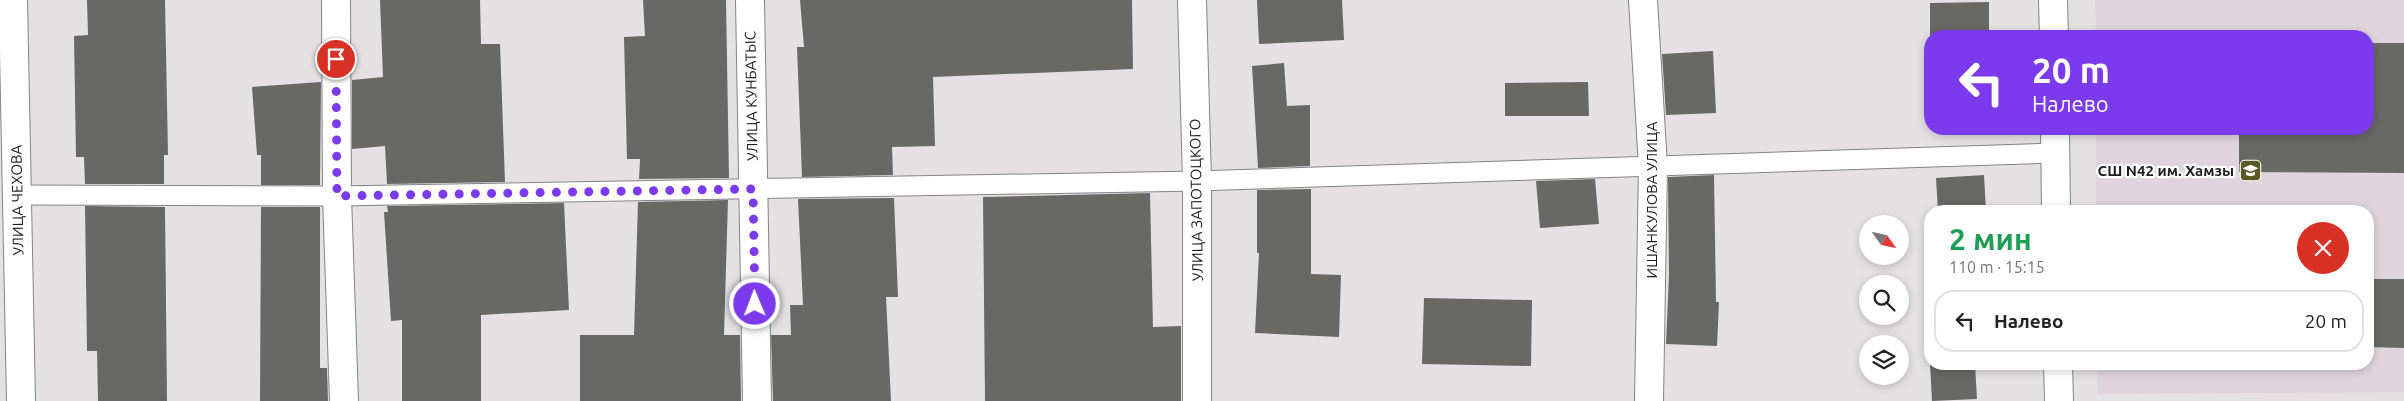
<!DOCTYPE html>
<html lang="ru">
<meta charset="utf-8">
<style>
body{margin:0;font-family:Ubuntu,sans-serif;background:#f2f2f2;color:#222;height:100vh;display:flex;flex-direction:column;font-size:19px;white-space:nowrap}
*{box-sizing:border-box;margin:0}
p{font-size:16px;color:#767676}
.icon{flex:none;width:28px;height:28px;fill:none;stroke:currentColor;stroke-width:2;stroke-linecap:round;stroke-linejoin:round}
.map{position:relative;flex:1;overflow:hidden}
.details{position:absolute;left:1924px;top:205px;width:450px;height:165px;display:flex;flex-direction:column;background:#fff;border-radius:20px;box-shadow:0 2px 8px #0003}
.details>*{flex:none}
.hud{position:absolute;left:1924px;top:30px;width:450px;height:105px;border-radius:20px;box-shadow:0 2px 8px #0003;background:#7c3aed;color:#fff;overflow:hidden}
.needle{width:32px;rotate:124deg}
.tools{position:absolute;left:1859px;top:215px;display:grid;gap:10px}
.tools a{display:grid;place-items:center;width:50px;height:50px;border-radius:50%;background:#fff;box-shadow:0 2px 8px #0003;font-size:25px}
.pin{position:absolute;display:grid;place-items:center;width:42px;height:42px;color:#fff;margin:-21px;border:2px solid #fff;border-radius:50%;box-shadow:0 1px 5px #0007}
.me{position:absolute;width:55px;margin:-28px;rotate:359deg;stroke-linejoin:round;filter:drop-shadow(0 0 4px #0008)}
.turn{display:flex;align-items:center;gap:18px;height:105px;padding:0 25px;font-size:22px}
.turn .icon{width:65px;height:65px;stroke-width:2.5}
.turn b{display:block;font-size:35px;line-height:42px}
.round{display:grid;place-items:center;flex:none;width:52px;height:52px;border-radius:26px;background:#f2f2f2}
.summary{display:flex;align-items:center;justify-content:space-between;height:85px;padding:0 25px}
h1{font-size:30px;font-weight:600;line-height:38px;color:#1e9e55}
ul{padding:0;list-style:none}
li{display:flex;align-items:center;gap:15px;height:62px;margin:0 10px 8px;padding:0 15px;border:2px solid #e0e0e0;border-radius:20px}
li div{flex:1}
li b{display:block;font-size:19px}
li em{font-style:normal}
.map>svg:first-child{display:block}
.built{fill:#dfd4db}
.building{fill:#686865}
.lines{fill:none;stroke-linecap:round;stroke-linejoin:round}
.lane-casing{stroke:#868385;stroke-width:21}
.street-casing{stroke:#868385;stroke-width:30}
.secondary-casing{stroke:#868385;stroke-width:30}
.lane{stroke:#fff;stroke-width:19}
.street{stroke:#fff;stroke-width:28}
.secondary{stroke:#fff;stroke-width:28}
.route{stroke:#7c3aed;stroke-width:9;stroke-dasharray:0 16.2}
.labels{text-anchor:middle;dominant-baseline:central;stroke-width:4.5;stroke-linejoin:round;paint-order:stroke}
.street-label{font-size:15px;fill:#1e1d1e;stroke:#fff}
.poi-label{font-size:15px;font-weight:bold;fill:#1e1d1e;stroke:#fff;text-anchor:end}
</style>
<div class="map">
<svg width="2404" height="401" viewBox="0 0 2404 401">
<rect width="100%" height="100%" fill="#e5e1e3"/>
<!-- built -->
<path class="built" d="M2095,0H2404V392L2097,394V364H2368V211H2096V129H2368V36H2096Z"/>
<!-- building -->
<path class="building" d="M87,0H165L168,155H164V184H85L84,157H76L74,36L88,35Z
M380,0H480L481,44H500L505,182L387,184L385,146L352,149V80L383,77Z
M643,0H726L729,178L639,179L640,159H627L624,37L645,36Z
M800,0H1132L1133,69L933,77L935,146L892,147L893,175L802,177L797,47H804Z
M1257,0H1342L1344,40L1259,44Z
M1989,2V36H1930V3Z
M2368,43H2404V173L2239,172V129H2368Z
M1713,51L1716,113L1666,115L1662,54Z
M1284,63L1287,106L1310,105V166L1258,168L1252,66Z
M321,82L320,185H261V155H257L252,87Z
M1588,82L1589,116H1505V83Z
M1714,175L1716,302H1719L1717,346L1666,344L1669,275L1668,177Z
M1984,175L1986,211H1938L1936,178Z
M1595,179L1599,224L1540,228L1536,181Z
M1311,189V274L1341,275L1339,337L1255,333L1259,253H1257V190Z
M1150,193L1153,327L1181,326V401H985L983,197Z
M894,198L898,297H886L891,401H773L771,335H791L790,305H803L798,199Z
M728,200L724,335H740L741,401H580V335H634L638,202Z
M564,203L569,310L481,315V401H402V320L391,321L384,212H388L387,206Z
M85,206L165,207L167,401H98L97,351H87Z
M261,207H320V368H327L328,401H260Z
M2368,279H2404V348L2368,347Z
M1424,298L1532,300L1531,366L1422,364Z
M1930,364H1975L1977,399L1932,401Z"/>
<g class="lines">
<defs>
<path id="lane" d="M17,195L337,196L1197,181L2055,153"/>
<path id="street" d="M13,0L21,401
M336,0L337,196L344,401
M750,0L757,401
M1192,0L1197,181V401
M1643,0L1653,166L1649,401"/>
<path id="secondary" d="M2053,0L2054,36
M2055,129L2056,211
M2058,364L2059,401"/>
</defs>
<!-- lane casing -->
<use href="#lane" class="lane-casing"/>
<!-- street casing -->
<use href="#street" class="street-casing"/>
<!-- secondary casing -->
<use href="#secondary" class="secondary-casing"/>
<!-- lane -->
<use href="#lane" class="lane"/>
<!-- street -->
<use href="#street" class="street"/>
<!-- secondary -->
<use href="#secondary" class="secondary"/>
</g>
<g class="lines">
<!-- route -->
<path class="route" d="M336,59L337,196L753,189L755,304"/>
</g>
<!-- icons -->
<defs>
<symbol id="school-square" viewBox="-11 -11 22 22"><rect x="-9" y="-9" width="18" height="18" rx="4" fill="#5d5925" stroke="#fff"/><path d="M0-5L7-2L0 1L-7-2ZM-4 1L0 2.5L4 1V4Q0 6-4 4Z" fill="#fff"/></symbol>
</defs>
<g fill-rule="evenodd">
<use href="#school-square" x="2238" y="158" width="25" height="25"/>
</g>
<g class="labels">
<!-- street labels -->
<g class="street-label">
<text transform="translate(751 96) rotate(-91)">УЛИЦА КУНБАТЫС</text>
<text transform="translate(17 200) rotate(-91)">УЛИЦА ЧЕХОВА</text>
<text transform="translate(1196 200) rotate(-91)">УЛИЦА ЗАПОТОЦКОГО</text>
<text transform="translate(1651 200) rotate(-90)">ИШАНКУЛОВА УЛИЦА</text>
</g>
<!-- poi labels -->
<g class="poi-label">
<text x="2234" y="170">СШ N42 им. Хамзы</text>
</g>
</g>
</svg>
<div class="tools">
<a><svg class="needle" viewBox="-14 -14 28 28"><path d="M0-13l5 13h-10z" fill="#e53935"/><path d="M0 13l5-13h-10z" fill="#767676"/></svg></a>
<a><svg class="icon" aria-label="search" viewBox="0 0 24 24"><circle cx="10" cy="10" r="6"/><path d="M15 15l6 6"/></svg></a>
<a><svg class="icon" aria-label="layers" viewBox="0 0 24 24"><path d="M12 4l9 5-9 5-9-5zM3 14l9 5 9-5"/></svg></a>
</div>
<div class="pin" style="left:336px;top:59px;background:#d93025"><svg class="icon" aria-label="arrive" viewBox="0 0 24 24"><path d="M6 21V4h12l-3 4 3 4H6"/></svg></div>
<svg class="me" style="left:755px;top:304px" viewBox="-20 -20 40 40"><circle r="17" fill="#7c3aed" stroke="#fff" stroke-width="3"/><path d="M0-11L8 9 0 5-8 9z" fill="#fff"/></svg>
<div class="hud">
<div class="turn"><svg class="icon" aria-label="left" viewBox="0 0 24 24"><path d="M17 20v-9H6M10 6l-5 5 5 5"/></svg><div><b>20 m</b>Налево</div></div>
</div>
<section class="details">
<div class="summary"><div><h1>2 мин</h1><p>110 m · 15:15</p></div><a class="round" style="background:#d93025;color:#fff"><svg class="icon" aria-label="close" viewBox="0 0 24 24"><path d="M6 6l12 12M18 6L6 18"/></svg></a></div>
<ul>
<li><svg class="icon" aria-label="left" viewBox="0 0 24 24"><path d="M17 20v-9H6M10 6l-5 5 5 5"/></svg><div><b>Налево</b></div><em>20 m</em></li>
</ul>
</section>
</div>
